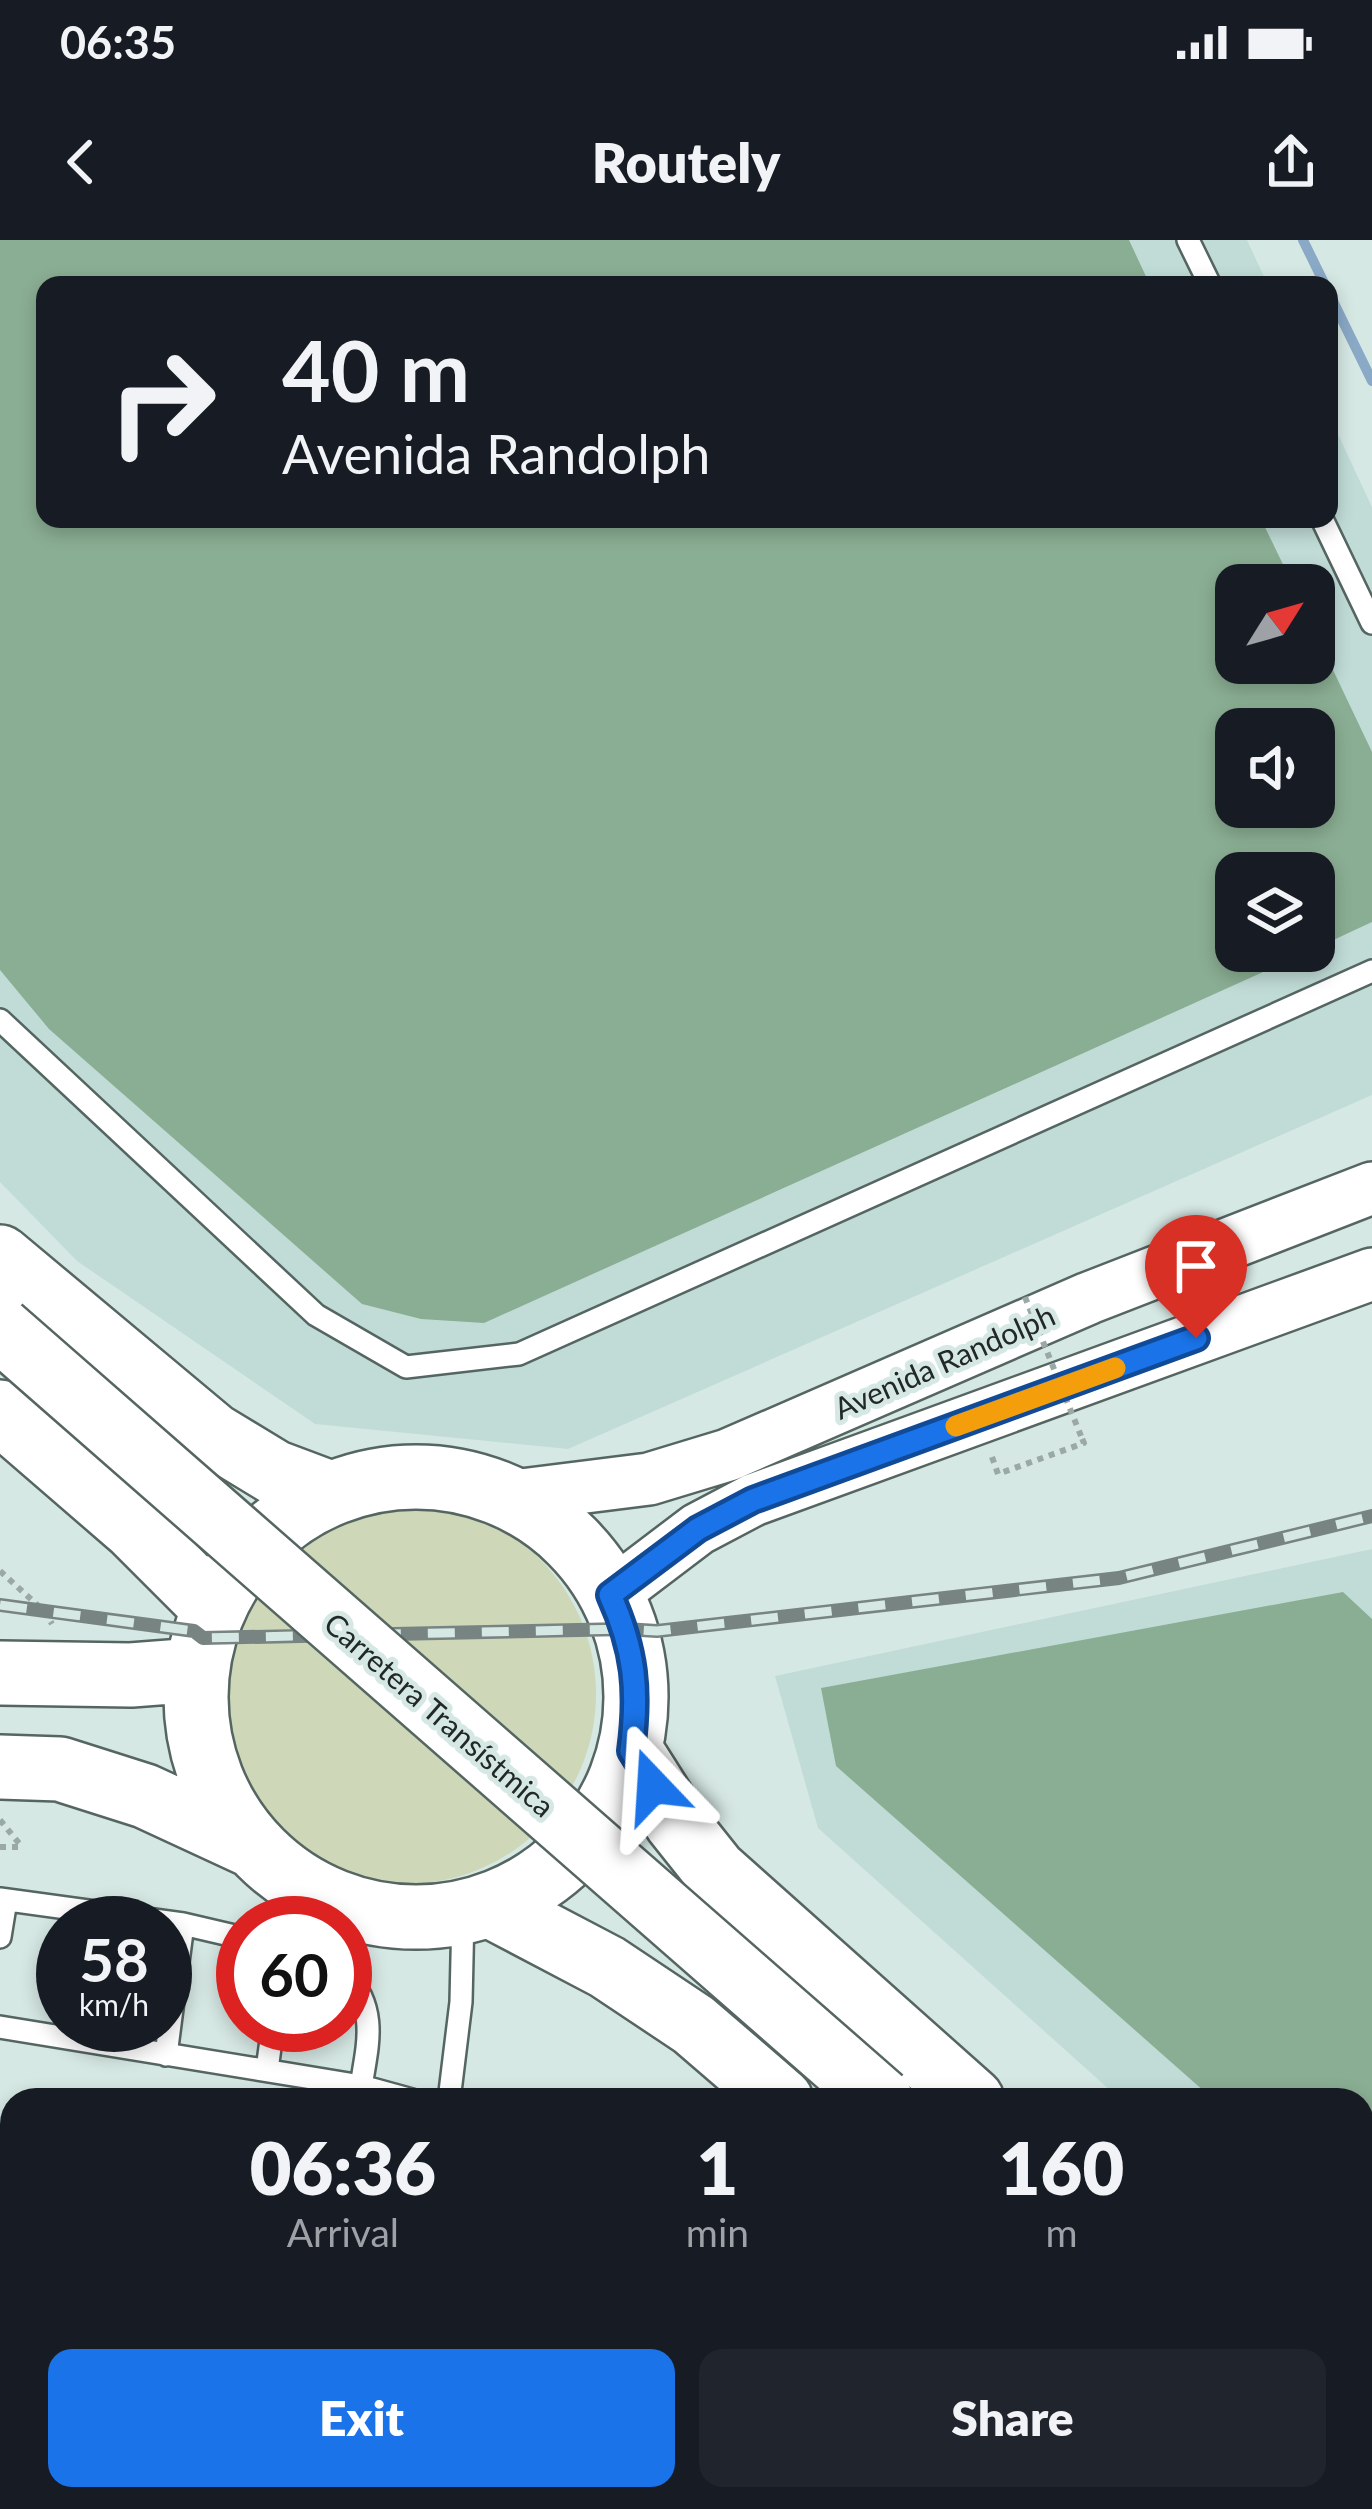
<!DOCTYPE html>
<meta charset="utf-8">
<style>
body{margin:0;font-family:Lato,sans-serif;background:#20242c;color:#f1f3f6;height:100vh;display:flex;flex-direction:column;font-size:45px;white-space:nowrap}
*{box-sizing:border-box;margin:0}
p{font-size:39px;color:#9ea1a6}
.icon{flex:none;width:66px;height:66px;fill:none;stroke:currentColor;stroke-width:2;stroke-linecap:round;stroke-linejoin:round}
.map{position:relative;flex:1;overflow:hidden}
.side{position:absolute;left:0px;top:1848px;width:1374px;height:423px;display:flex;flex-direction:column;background:#171b24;border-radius:36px 36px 0 0;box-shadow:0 6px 18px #0003}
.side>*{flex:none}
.guide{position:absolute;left:36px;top:36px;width:1302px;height:252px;border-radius:24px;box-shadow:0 6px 18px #0003;background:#171b24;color:#f1f3f6;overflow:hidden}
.needle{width:78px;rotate:53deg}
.tools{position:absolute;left:1215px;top:324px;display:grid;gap:24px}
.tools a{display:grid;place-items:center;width:120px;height:120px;border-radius:24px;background:#171b24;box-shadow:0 6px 18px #0003;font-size:60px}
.speed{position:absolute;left:36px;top:1656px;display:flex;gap:24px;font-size:60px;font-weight:700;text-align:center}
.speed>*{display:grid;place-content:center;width:156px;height:156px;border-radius:50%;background:#171b24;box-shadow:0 6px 18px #0003;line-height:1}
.speed small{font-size:30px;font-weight:400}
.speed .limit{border:18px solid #d22;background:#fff;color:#111}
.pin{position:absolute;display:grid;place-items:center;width:102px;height:102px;color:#fff;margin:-123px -51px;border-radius:50% 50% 50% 0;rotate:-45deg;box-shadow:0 0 12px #0007}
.pin .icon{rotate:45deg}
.me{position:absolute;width:132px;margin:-66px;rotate:340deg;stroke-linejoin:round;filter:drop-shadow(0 0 9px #0008)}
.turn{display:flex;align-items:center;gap:42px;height:252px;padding:0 48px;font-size:54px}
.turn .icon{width:156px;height:156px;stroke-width:2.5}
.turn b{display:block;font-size:84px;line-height:102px}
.eta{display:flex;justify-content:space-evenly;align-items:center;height:204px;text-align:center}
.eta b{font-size:72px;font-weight:800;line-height:84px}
.cta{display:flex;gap:24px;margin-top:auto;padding:24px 48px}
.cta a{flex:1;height:138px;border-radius:24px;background:#1a73e8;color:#fff;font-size:48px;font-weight:800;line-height:138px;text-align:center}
.cta a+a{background:#20242c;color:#f1f3f6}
.status{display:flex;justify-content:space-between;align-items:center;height:84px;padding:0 60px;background:#171b24;direction:ltr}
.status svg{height:33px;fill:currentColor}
header{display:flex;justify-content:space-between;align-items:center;height:156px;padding:0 48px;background:#171b24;font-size:54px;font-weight:800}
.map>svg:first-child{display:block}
.built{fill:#c1dcd7;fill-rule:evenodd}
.green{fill:#ced7b8}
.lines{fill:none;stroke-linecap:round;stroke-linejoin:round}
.stream{stroke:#8aa9c6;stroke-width:10}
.building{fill:#8aae93;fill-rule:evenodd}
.service-casing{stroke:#556562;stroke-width:26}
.minor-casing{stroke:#556562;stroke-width:44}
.tertiary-casing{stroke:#556562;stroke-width:56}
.primary-casing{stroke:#556562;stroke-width:68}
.path{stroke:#9aa9a5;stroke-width:6;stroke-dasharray:6 6;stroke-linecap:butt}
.service{stroke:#fff;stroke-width:21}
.minor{stroke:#fff;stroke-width:39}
.tertiary{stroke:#fff;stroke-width:51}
.primary{stroke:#fff;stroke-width:63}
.rail-casing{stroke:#788481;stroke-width:14}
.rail{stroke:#d6e8e4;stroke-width:9;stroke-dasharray:27;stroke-linecap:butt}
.primary-bridge-casing{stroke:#556562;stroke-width:68;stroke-linecap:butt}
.path-bridge{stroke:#9aa9a5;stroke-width:6;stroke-dasharray:6 6;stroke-linecap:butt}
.primary-bridge{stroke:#fff;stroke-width:63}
.route-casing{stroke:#114b97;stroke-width:30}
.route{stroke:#1a73e8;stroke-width:21}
.slow{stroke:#f59e0b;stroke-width:21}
.labels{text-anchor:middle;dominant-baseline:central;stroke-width:10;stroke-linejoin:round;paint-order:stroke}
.street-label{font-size:30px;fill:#212826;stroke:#d6e8e4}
</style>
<div class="status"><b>06:35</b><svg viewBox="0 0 49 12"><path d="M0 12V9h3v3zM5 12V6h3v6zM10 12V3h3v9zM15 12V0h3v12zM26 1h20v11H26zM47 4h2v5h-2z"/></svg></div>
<header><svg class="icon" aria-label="back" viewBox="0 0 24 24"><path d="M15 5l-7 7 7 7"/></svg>Routely<svg class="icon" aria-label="share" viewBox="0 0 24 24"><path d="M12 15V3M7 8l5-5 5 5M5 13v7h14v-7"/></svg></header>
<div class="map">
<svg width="1372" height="2269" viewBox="0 0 1372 2269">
<rect width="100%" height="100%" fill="#d6e8e4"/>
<!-- built -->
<path class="built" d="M0,0H1247L1268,45H45V279H1329V175L1372,267V855L568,1209L315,1184L77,1021L0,942ZM1236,345H1314V423H1236ZM1236,489H1314V567H1236ZM1236,633H1314V711H1236Z
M1372,1309V2085L1362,2076V1860H1121L818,1588L775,1436Z"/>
<!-- green -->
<path class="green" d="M216 1454a190 190 0 1 1 380 0a190 190 0 1 1-380 0Z"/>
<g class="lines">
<!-- stream -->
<path class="stream" d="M1303,0L1325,45
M1329,53L1372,141"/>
</g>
<!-- building -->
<path class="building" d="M0,0H1129L1150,45H45V279H1261L1293,345H1236V423H1314V390L1372,512V682L1314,709V633H1236V711H1310L484,1083L421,1079L362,1064L49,789L0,730ZM1236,489H1314V567H1236Z
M1343,1352L1372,1379V2000L1362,1991V1860H1214L836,1526L821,1448Z"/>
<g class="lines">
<defs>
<path id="service" d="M1188,0L1210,45
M1322,279L1372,383
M0,780L316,1075L406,1127L519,1114L1372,731
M0,1659L183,1684L243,1698
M0,1697L6,1660
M345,1733C378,1769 368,1803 361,1846
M0,1787L361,1846L412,1860
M166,1815L183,1684
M267,1830L273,1785
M449,1860L461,1762L463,1674
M1039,2259L1049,2269"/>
<path id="minor" d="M0,2194L12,2195
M298,2259L334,2269
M561,2269L562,2267"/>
<path id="tertiary" d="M506,1257L649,1239L728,1215L1089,1058L1372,948
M611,1355L698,1289L753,1260L1372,1034"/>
<path id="primary" d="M0,1017L213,1195L274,1232L330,1253
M0,1172L134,1288L214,1368
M196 1457a220 220 0 1 1 440 0a220 220 0 1 1-440 0Z
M0,1433L131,1435L196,1430
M631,1511L676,1582L715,1631L972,1860
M0,1527L60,1529L145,1556L253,1606
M489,1665L607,1727L694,1785L781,1860
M1362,2199L1372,2208
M1254,2259L1266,2269
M1337,2259L1348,2269"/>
</defs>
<!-- service casing -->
<use href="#service" class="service-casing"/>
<!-- minor casing -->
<use href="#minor" class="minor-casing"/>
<!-- tertiary casing -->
<use href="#tertiary" class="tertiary-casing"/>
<!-- primary casing -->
<use href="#primary" class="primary-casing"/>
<!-- path -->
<path class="path" d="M992,1217L998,1234L1084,1203L1081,1196
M0,1331L44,1371L52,1384
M0,1580L22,1607
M0,1607H22"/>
<!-- service -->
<use href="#service" class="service"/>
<!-- minor -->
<use href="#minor" class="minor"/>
<!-- tertiary -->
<use href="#tertiary" class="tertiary"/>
<!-- primary -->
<use href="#primary" class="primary"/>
<defs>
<path id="rail" d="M0,1365L194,1391L203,1398L625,1389L657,1391L1119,1338L1372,1276"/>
</defs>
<!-- rail casing -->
<use href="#rail" class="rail-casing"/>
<!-- rail -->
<use href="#rail" class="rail"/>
<defs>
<path id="primary-bridge" d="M0,1089L881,1860"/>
</defs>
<!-- primary-bridge casing -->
<use href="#primary-bridge" class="primary-bridge-casing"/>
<!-- path-bridge -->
<path class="path-bridge" d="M1025,1057L1081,1196"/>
<!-- primary-bridge -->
<use href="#primary-bridge" class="primary-bridge"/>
</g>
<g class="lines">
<defs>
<path id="route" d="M653,1546L631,1511C639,1451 635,1410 610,1355L698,1289L753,1260L1196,1098"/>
</defs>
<!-- route casing -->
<use href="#route" class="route-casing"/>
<!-- route -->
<use href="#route" class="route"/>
<!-- slow -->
<path class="slow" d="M956,1186L1115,1128"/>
</g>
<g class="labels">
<!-- street labels -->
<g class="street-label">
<text transform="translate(944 1121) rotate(-24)">Avenida Randolph</text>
<text transform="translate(440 1474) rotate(41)">Carretera Transístmica</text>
</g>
</g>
</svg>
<div class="tools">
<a><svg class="needle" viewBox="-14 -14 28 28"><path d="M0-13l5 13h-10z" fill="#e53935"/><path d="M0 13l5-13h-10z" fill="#9ea1a6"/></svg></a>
<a><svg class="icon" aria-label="sound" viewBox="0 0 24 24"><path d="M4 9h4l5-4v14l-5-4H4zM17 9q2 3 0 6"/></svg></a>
<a><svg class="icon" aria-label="layers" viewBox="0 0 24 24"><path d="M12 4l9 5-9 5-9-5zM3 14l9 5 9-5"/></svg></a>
</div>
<div class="speed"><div>58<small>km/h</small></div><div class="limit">60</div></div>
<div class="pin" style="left:1196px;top:1098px;background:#d93025"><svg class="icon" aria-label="arrive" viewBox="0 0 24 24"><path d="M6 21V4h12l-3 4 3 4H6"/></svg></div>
<svg class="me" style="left:653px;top:1546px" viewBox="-20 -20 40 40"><path d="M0-17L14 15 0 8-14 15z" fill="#1a73e8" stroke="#fff" stroke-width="4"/></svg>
<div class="guide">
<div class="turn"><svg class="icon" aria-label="right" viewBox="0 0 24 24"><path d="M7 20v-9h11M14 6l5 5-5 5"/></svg><div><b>40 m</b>Avenida Randolph</div></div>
</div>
<section class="side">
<div class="eta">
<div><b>06:36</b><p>Arrival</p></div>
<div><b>1</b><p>min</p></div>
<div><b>160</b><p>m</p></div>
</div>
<div class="cta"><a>Exit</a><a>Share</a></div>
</section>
</div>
